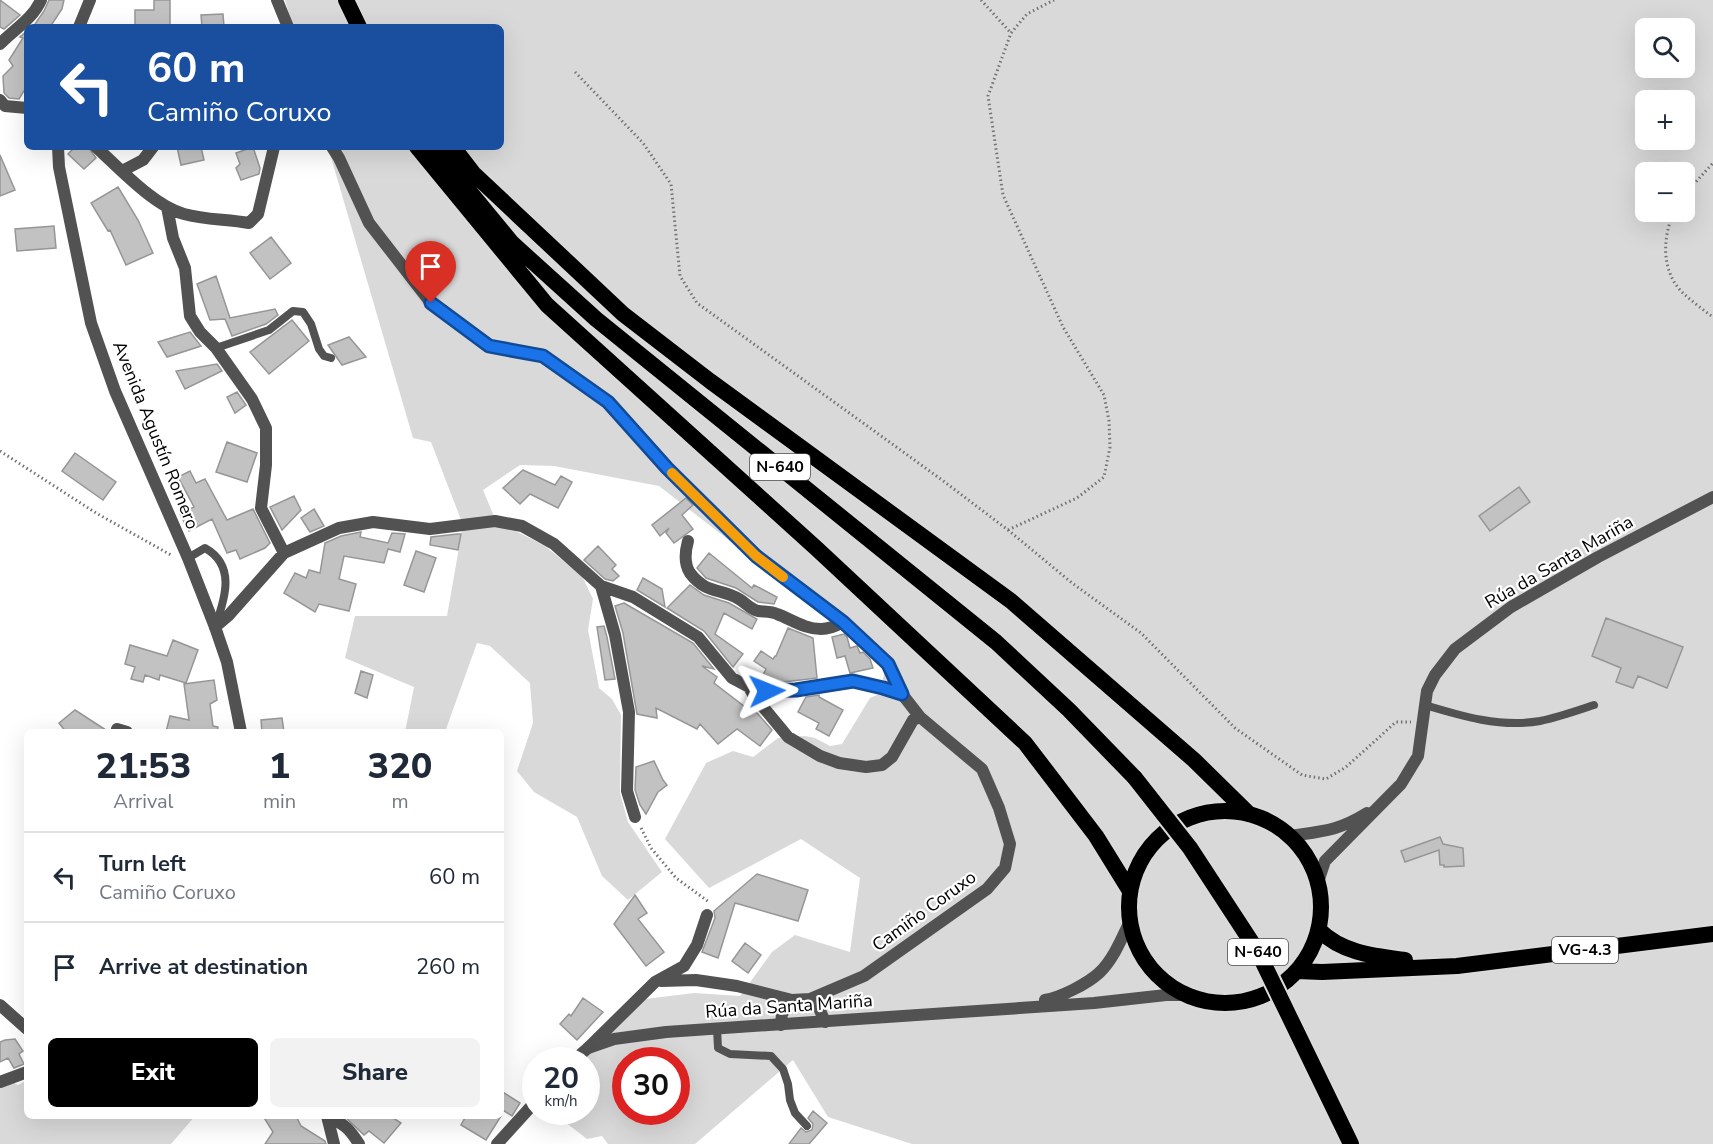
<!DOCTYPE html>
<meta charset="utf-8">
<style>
body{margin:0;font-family:"Nunito Sans",sans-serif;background:#f2f2f3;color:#1f2937;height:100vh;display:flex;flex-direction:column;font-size:22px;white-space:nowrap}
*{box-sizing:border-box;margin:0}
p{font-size:20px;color:#747a83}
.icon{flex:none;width:33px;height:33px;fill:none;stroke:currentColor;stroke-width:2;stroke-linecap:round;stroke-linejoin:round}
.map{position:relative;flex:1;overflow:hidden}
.panel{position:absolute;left:24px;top:729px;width:480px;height:390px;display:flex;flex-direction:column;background:#fff;border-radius:9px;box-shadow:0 6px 24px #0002}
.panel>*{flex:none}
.hud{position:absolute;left:24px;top:24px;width:480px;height:126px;border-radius:9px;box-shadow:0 6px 24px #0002;background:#1a4fa0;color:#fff;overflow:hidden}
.controls{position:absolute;left:1635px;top:18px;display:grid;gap:12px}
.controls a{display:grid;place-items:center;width:60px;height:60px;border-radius:9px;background:#fff;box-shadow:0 6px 24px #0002;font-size:30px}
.speed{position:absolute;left:522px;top:1047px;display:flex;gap:12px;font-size:30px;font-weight:700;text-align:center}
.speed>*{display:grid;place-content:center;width:78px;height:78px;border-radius:50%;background:#fff;box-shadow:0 6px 24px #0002;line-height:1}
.speed small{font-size:15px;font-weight:400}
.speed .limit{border:9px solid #d22;background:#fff;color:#111}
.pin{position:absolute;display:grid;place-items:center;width:51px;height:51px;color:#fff;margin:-62px -26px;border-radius:50% 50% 50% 0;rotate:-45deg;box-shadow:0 0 6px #0007}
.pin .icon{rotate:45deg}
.me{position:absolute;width:66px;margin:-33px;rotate:88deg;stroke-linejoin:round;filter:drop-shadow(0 0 4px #0008)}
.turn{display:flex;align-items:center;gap:21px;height:126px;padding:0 24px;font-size:27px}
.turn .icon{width:78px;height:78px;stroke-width:2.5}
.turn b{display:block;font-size:42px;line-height:51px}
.eta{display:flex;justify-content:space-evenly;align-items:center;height:102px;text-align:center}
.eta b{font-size:36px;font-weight:800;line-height:42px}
.button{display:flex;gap:12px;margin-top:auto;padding:12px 24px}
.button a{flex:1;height:69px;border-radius:9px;background:#000;color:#fff;font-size:24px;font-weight:800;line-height:69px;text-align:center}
.button a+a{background:#f2f2f3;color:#1f2937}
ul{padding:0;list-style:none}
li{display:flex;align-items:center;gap:18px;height:90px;padding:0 24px;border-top:2px solid #e0e1e3}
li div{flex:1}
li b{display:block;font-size:22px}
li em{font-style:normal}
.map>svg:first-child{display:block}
.green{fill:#d9d9d9;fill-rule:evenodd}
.building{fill:#c2c2c2;stroke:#969696;stroke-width:1.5}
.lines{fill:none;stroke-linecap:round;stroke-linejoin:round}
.trunk-casing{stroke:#dbdbdb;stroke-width:20}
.path{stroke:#747474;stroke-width:3;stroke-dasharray:1.5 3;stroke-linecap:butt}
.service{stroke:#525252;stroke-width:8}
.minor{stroke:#525252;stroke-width:12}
.tertiary{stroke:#525252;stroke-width:12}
.trunk{stroke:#000;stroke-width:16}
.trunk-bridge-casing{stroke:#dbdbdb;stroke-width:20;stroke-linecap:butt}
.trunk-bridge{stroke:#000;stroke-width:16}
.route-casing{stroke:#114b97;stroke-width:15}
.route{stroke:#1a73e8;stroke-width:10}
.slow{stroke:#f59e0b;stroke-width:10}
.labels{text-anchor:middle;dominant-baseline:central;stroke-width:4.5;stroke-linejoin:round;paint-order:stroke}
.shield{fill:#fff;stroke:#4c4c4c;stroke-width:1.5}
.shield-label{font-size:16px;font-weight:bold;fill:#000}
.street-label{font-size:18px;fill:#000;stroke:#fff}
</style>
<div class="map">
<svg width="1713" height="1144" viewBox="0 0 1713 1144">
<rect width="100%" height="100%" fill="#fff"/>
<!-- green -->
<path class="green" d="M285,0H1713V1144H912L828,1117L793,1060L695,1144H608L602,1136L587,1139L552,1112H586V1060H568L588,1048L637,1000L694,993L740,996L772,952L795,935L850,952L860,878L801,839L709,888L665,839L706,763L733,751L753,757L778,738L805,736L815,738L830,746L842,744L870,698L879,694L887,663L659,486L554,466L520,465L483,490L496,521L545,546L582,576L593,599L588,630L599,688L612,699L621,715L620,793L628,822L662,872L628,900L602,876L577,817L534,792L517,771L533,723L530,683L490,646L477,643L445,732H405L414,687L345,658L355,616H447L463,525L431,442L413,438L328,147H501V27H293ZM1646,28H1684V68H1646ZM1646,100H1684V140H1646ZM1646,172H1684V212H1646ZM626,1060H676V1112H626Z
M0,1080H8L18,1085L27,1080V1116H195L171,1144H0Z"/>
<!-- building -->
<path class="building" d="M0,0L20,15L4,29L0,27Z
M49,0H64L62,9L50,27H33L44,11Z
M154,0H170V27H135V10H154Z
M223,14L224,27H202L201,15Z
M27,31V86L19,99L9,98L4,93L3,76L13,66L9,60L23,38L20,37Z
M75,147H88L96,158L84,169L68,154Z
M177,147H201L204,160L181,165Z
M253,147L260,168L259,174L241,180L236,168L240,164L236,153Z
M0,155L15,190L0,196Z
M118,187L138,220L153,253L126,265L110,230L108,231L91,203Z
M54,226L56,248L17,251L15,229Z
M271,237L291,263L270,279L250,253Z
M216,276L230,318L275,309L278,315L266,324L232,336L225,319L210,320L197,284Z
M292,320L309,341L269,374L250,352Z
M190,332L201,346L167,357L158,342Z
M349,337L366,357L342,365L328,345Z
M217,364L222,371L185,389L176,371Z
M237,392L246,405L235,413L227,397Z
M227,442L257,453L247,482L216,472Z
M75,453L116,482L103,500L62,471Z
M523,470L555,485L561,476L572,482L558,508L530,494L520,504L503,488Z
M190,471L196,483L205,479L227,520L253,509L270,543L265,548L240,559L236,550L227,553L212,519L189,531L180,514L194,507L178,477Z
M1519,487L1530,502L1490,531L1479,516Z
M294,496L301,510L282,530L270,507Z
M686,498L693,505L682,515L693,529L674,543L666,533L669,528L660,536L652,525Z
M314,509L324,526L310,532L301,518Z
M361,532L360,537L388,543L392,533L405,534L400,552L388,549L384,563L344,556L339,579L356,584L349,611L319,604L315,612L284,593L295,573L306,578L309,570L320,573L325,543L341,536Z
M457,534H461L458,550L430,545L431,537Z
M598,546L616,565L612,569L619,576L613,581L605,579L584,560Z
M416,551L436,558L424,592L404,585Z
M709,553L752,588L754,585L777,597L774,604L758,602L736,588L706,578L697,568Z
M643,578L662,589L665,607L637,590Z
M690,585L704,595L729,603L757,619L752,629L724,613L715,634L743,654L733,667L704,631L667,608Z
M624,603L693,643L714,669L702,666L717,677L714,683L753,713L754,711L758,714L772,730L760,746L737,729L718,744L700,724L697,729L656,708L657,718L637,714L623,633L615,606Z
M1606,618L1683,647L1667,688L1638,676L1633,688L1616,682L1621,668L1592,656Z
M604,626L607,637L615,679L605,680L597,627Z
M788,628L813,638L817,678L783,682L760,681L766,669L754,661L761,651L773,659L775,656H776Z
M844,634L847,637L850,648L857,646L860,653L863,652L870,659L873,668L850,673L845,656L837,658L832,637Z
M173,640L198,650L186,683L160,675L159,680L145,675L143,682L131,679L135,667L125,664L130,645L167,656Z
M361,671L373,675L367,698L355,693Z
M214,680L217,700L210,704L213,726L218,727L217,732H166L170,716L189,720L184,684Z
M819,695V697L843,710L829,736L816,729L819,723L798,712L806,697Z
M75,710L109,732H66L59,723Z
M282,718L284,732H262L261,720Z
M654,761L663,780L667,785L658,792L646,814L640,805L635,790L636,767Z
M1440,837L1443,844L1463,848L1464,866L1444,867V865H1440L1439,850L1405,862L1401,851Z
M757,874L808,890L798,921L735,903L718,958L702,952L715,918L714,911Z
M635,895L647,913L638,919L664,952L646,966L614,924Z
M745,943L761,955L748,973L732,961Z
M583,998L603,1012L577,1040L560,1024L569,1014L571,1016Z
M15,1039L23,1051L19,1054L24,1064L14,1068L8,1058L0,1062V1042L5,1040Z
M501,1091L520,1103L512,1116L501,1109Z
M813,1111L827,1123L809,1144H789L801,1128L806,1132L812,1130L813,1124L808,1118Z
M263,1116H296L301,1126L325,1141L326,1144H265L273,1132Z
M344,1116H390L401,1123L384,1143L369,1131L364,1135Z
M466,1116H501L486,1140L461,1125Z"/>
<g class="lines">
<defs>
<path id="trunk" d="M346,0L359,27
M417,147L547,305L816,548L1025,743L1096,836L1130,891
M433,147L512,243L596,319L996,642L1069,710L1135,778
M453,147L473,173L623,314L710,381L1011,601L1194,760L1249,814
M1129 907a96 96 0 1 1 192 0a96 96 0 1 1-192 0Z
M1319,930C1342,953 1374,956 1405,960
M1297,971L1322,972L1457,966L1713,934"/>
</defs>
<!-- trunk casing -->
<use href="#trunk" class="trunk-casing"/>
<!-- path -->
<path class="path" d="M981,0L1010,32
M575,72L643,143L671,184L680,276L697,303L942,480L1008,530L1072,583L1141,633L1235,728L1302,775L1326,779L1346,767L1396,722H1411
M1684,195L1713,163
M1674,212C1662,238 1661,273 1684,294C1693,302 1703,310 1713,317
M0,451L96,513L171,555
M1008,530L1077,498L1104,477L1110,447L1109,421L1104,395L1063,327L1003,195L988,96L1011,33L1027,14L1054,0
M641,828L651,848L676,878L709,902"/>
<!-- service -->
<path class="service" d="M216,348L269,330L293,311L303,312L311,324L319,349L324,356L331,358
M188,558L205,548C235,565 226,596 216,624
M1425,705C1461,716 1501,728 1540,721C1559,717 1576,711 1594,705
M717,1029L718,1048L730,1054L771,1056L783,1069L788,1084L790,1100L795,1113L807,1126"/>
<!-- minor -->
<path class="minor" d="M277,0L288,27
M0,44C14,29 32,20 41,0
M0,100L5,106L27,108
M96,147C119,168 154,206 184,214C205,220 228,219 249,223L258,214L274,147
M332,147L339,158L369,223L431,303L489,346L543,355L608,402L667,468L756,556L843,622L888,664L902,694L920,717L982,769L999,808L1010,844L1005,868L987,889L864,976L810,999
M122,171L143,160L153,147
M167,207L173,238L185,268L190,316L200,332L216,348L252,399L266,428V465L261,508L284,553
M688,541C685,552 684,564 690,573C706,594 720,588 739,599C746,603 750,609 758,611C764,612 771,611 777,614C791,619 804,629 821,629C829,629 836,626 843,622
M601,586L633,597L698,637L732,678L749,687L767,691L796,690L853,681L883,688L902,694
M215,627L228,616L284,553L339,528L373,522L430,529L495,521L522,526L554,544L601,586L615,635L629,712L627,791L635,817
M749,687L754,696L788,737L820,756L839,763L866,767L882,765L892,757L913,720L920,717
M117,729L127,732
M1290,836C1323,831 1338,831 1367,813
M1318,882L1325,861L1401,784L1418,756L1427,691L1435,675L1455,649L1511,607L1598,557L1713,497
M661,981L696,980L737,986L792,1000
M0,1005L27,1029
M781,1025L782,1014L792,1000L810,999L819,1008L825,1022
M588,1048L655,982L684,966L697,945L707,915
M0,1082L27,1072
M328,1119C343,1121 351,1131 359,1144"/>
<!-- tertiary -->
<path class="tertiary" d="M79,27L90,0
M58,147L59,167L91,323L115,391L188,558L215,627L227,662L241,732
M1045,1000C1061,997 1087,984 1099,973C1113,960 1122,938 1130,921
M574,1060L588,1048L614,1039L666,1032L1094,1003L1166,995H1186
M327,1116L334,1144
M497,1144L536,1101"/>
<!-- trunk -->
<use href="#trunk" class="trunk"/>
<defs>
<path id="trunk-bridge" d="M1135,778L1190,848L1258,952L1351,1144"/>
</defs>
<!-- trunk-bridge casing -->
<use href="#trunk-bridge" class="trunk-bridge-casing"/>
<!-- trunk-bridge -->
<use href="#trunk-bridge" class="trunk-bridge"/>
</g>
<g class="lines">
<defs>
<path id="route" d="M431,303L489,346L543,356L608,402L667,468L756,556L843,622L888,664L902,694L883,688L853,681L796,690L767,691"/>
</defs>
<!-- route casing -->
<use href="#route" class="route-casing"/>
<!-- route -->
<use href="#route" class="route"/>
<!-- slow -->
<path class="slow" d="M672,473L756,556L783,577"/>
</g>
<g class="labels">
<!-- shield labels -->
<g class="shield">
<rect x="750" y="454" width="60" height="26" rx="4.5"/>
<rect x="1552" y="937" width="66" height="26" rx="4.5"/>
<rect x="1228" y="939" width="60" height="26" rx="4.5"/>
</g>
<g class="shield-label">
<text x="780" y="467">N-640</text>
<text x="1585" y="950">VG-4.3</text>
<text x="1258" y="952">N-640</text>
</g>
<!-- street labels -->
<g class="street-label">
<text transform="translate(156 435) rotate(68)">Avenida Agustín Romero</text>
<text transform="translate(1559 562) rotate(-30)">Rúa da Santa Mariña</text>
<text transform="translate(924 911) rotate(-36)">Camiño Coruxo</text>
<text transform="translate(789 1006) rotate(-4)">Rúa da Santa Mariña</text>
</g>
</g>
</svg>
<div class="controls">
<a><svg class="icon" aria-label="search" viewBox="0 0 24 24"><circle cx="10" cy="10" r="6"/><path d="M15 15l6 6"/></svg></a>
<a>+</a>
<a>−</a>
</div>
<div class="speed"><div>20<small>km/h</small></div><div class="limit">30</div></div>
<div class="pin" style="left:431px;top:303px;background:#d93025"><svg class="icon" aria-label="arrive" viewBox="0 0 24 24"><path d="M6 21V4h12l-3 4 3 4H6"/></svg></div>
<svg class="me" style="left:767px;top:691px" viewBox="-20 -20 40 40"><path d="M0-17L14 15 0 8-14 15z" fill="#1a73e8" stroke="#fff" stroke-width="4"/></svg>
<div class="hud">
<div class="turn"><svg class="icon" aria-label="left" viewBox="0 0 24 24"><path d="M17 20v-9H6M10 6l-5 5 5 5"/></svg><div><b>60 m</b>Camiño Coruxo</div></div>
</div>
<section class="panel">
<div class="eta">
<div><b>21:53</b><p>Arrival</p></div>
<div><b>1</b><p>min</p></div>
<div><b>320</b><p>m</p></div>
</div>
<ul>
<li><svg class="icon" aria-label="left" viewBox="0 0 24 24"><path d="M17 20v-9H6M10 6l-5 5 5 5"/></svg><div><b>Turn left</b><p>Camiño Coruxo</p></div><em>60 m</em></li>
<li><svg class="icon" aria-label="arrive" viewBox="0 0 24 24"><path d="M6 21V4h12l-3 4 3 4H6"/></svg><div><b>Arrive at destination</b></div><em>260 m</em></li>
</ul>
<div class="button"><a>Exit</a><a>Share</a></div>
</section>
</div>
